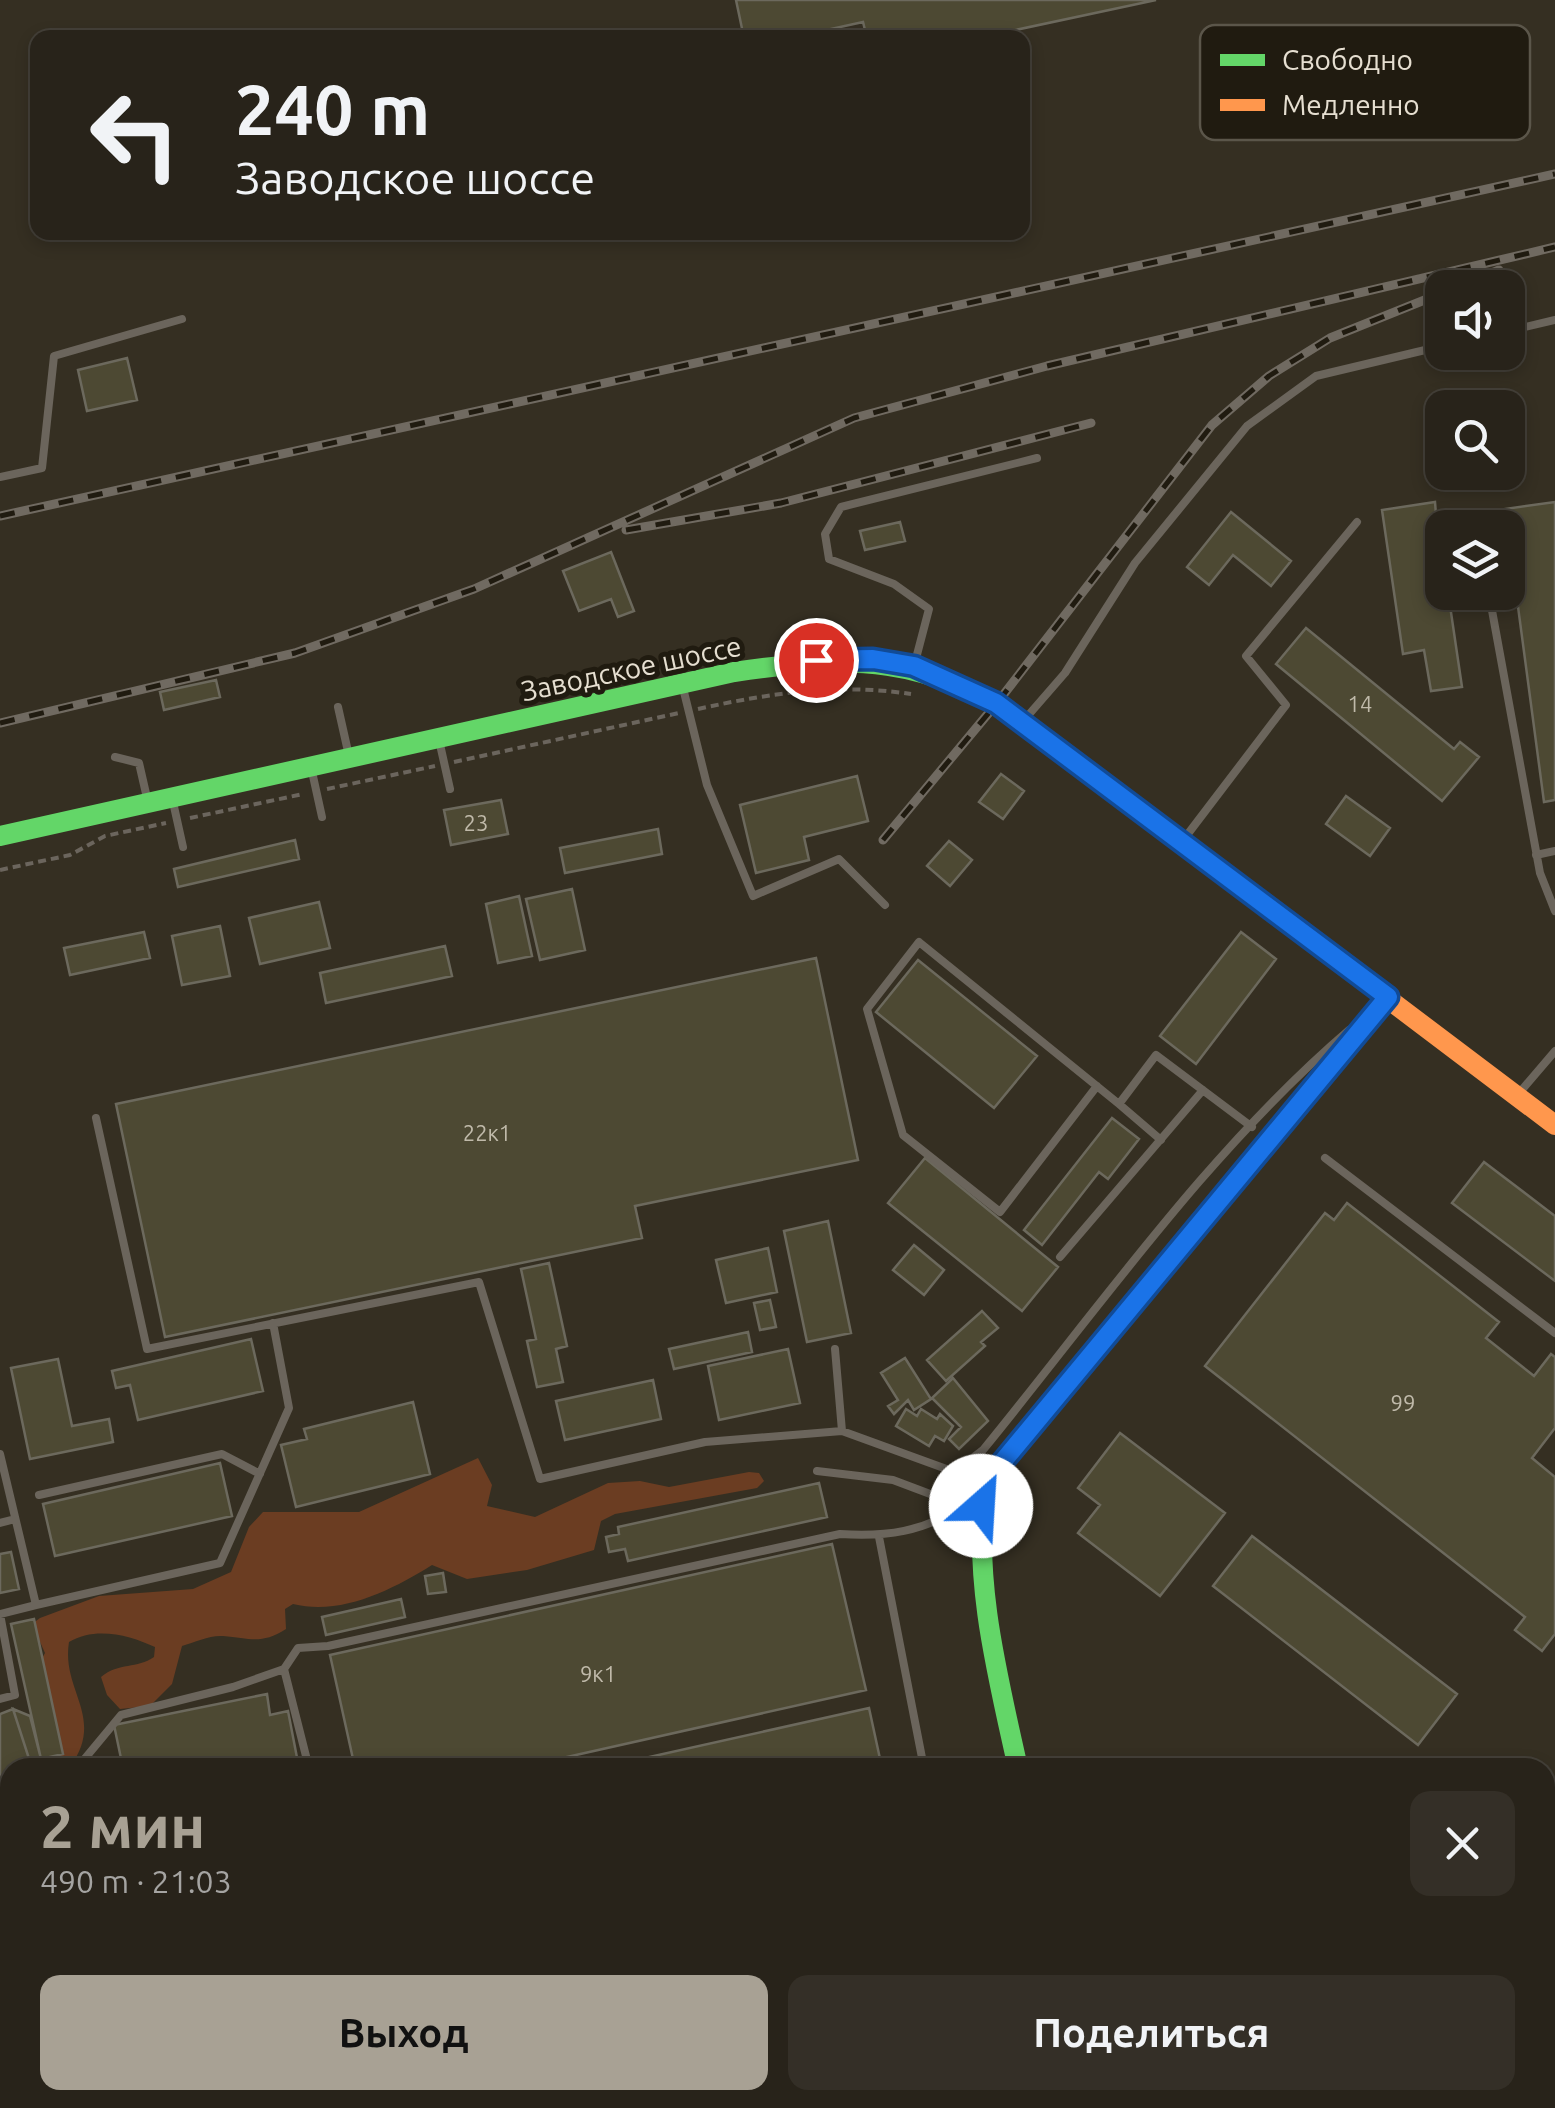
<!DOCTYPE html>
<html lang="ru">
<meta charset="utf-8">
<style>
body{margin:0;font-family:Ubuntu,sans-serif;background:#342f27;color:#f1f3f6;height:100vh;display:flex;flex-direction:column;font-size:38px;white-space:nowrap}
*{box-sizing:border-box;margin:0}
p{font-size:32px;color:#a5a4a2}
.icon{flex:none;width:55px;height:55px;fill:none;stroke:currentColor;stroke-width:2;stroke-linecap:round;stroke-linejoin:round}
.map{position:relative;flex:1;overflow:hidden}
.drawer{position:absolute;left:0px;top:1758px;width:1555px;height:352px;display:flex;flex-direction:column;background:#28231a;border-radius:30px 30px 0 0;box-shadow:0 5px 15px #0003,0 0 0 2px #444039}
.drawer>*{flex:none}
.hud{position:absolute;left:30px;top:30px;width:1000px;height:210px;border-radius:20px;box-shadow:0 5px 15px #0003,0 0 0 2px #444039;background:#28231a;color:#f1f3f6;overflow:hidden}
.tools{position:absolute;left:1425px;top:270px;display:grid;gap:20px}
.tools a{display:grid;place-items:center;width:100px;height:100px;border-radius:20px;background:#28231a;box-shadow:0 5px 15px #0003,0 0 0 2px #444039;font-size:50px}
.pin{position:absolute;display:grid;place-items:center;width:85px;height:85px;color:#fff;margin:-42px;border:5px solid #fff;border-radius:50%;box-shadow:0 2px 10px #0007}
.me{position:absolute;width:110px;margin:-55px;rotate:26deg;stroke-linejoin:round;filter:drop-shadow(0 0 8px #0008)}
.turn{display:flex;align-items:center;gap:35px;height:210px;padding:0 40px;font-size:45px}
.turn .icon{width:130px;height:130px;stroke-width:2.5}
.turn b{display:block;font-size:70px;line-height:85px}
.round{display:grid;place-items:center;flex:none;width:105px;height:105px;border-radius:20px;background:#342f27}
.summary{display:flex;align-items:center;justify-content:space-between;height:170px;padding:0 40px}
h1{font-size:60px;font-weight:700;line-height:75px;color:#a8a194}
.action{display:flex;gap:20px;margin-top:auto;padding:20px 40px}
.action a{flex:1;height:115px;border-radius:20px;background:#a8a194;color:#111;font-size:40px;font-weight:700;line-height:115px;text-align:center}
.action a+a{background:#342f27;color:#f1f3f6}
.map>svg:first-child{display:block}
.green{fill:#6b3d22}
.building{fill:#4d4933;stroke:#6c695d;stroke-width:2.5}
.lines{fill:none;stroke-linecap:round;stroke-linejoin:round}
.path{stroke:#6b655d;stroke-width:4;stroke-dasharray:8 5;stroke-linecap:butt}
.lane{stroke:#6b655c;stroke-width:8}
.fast{stroke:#63d668;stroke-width:20}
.slow{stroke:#ff974d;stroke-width:20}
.rail-casing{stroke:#706a61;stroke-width:9}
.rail{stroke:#201b10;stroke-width:5;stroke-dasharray:15;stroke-linecap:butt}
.route-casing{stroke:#114b97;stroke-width:25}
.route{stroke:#1a73e8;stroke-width:18}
.labels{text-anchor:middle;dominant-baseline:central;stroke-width:10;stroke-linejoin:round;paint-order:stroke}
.number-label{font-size:22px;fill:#c0baaa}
.street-label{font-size:28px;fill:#e6dfd1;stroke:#201b10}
.key{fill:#201b10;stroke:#5b564a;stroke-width:2.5}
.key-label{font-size:28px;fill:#e6dfd1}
</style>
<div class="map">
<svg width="1555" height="2108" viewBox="0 0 1555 2108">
<rect width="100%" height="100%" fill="#352f22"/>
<!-- green -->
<path class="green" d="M478,1458L492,1485L487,1506L535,1517L608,1483L640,1481L669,1487L749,1472L759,1473L764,1481L757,1488L615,1514L601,1521L594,1550L527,1570L467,1579L432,1565C392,1590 341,1616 293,1604L285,1609L286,1629C261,1645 250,1638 223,1636C210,1635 195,1642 182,1646L172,1684L150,1706L120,1709L107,1695L101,1677C119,1662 137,1669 154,1657L155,1647C130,1635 95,1626 69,1642C61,1691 106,1717 70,1767H38L45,1754L28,1684L45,1653L32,1624L40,1618L99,1596L193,1589L231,1572L249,1527L263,1512H359Z"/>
<!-- building -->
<path class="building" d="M736,0H1156L978,38H867L863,22L790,38H744Z
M127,358L137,400L87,411L78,370Z
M1435,502L1442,592H1448L1462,687L1431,691L1424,650L1403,654L1382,510Z
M1555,502V800L1544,802L1505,509Z
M1231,512L1291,561L1271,586L1233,555L1209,585L1187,567Z
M900,522L905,541L865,550L860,531Z
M611,552L634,611L618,617L611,599L579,611L563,571Z
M1306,628L1454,749L1460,742L1479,757L1442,801L1276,664Z
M216,680L220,697L164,710L160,692Z
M1001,774L1024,791L1003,819L979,802Z
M857,776L868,821L804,837L809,860L756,873L740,805Z
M1346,796L1390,828L1370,856L1326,824Z
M501,800L508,834L451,845L444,810Z
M658,829L662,854L565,873L560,848Z
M295,840L299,859L178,887L174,869Z
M949,841L972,860L950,886L927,866Z
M572,889L585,950L540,960L526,899Z
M519,896L532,956L498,963L486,904Z
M319,902L330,948L260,964L249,918Z
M220,926L230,976L182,985L172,936Z
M144,932L150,958L70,975L64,948Z
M1241,932L1276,959L1196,1064L1160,1036Z
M445,946L452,976L326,1003L320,973Z
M816,958L858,1160L635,1206L642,1238L165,1337L116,1104Z
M918,960L1037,1056L994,1108L876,1012Z
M1112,1118L1139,1139L1108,1179L1099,1172L1042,1245L1024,1230Z
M925,1158L1058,1267L1022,1311L888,1203Z
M1484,1162L1555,1216V1281L1452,1203Z
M1347,1203L1499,1322L1486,1338L1534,1376L1551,1354L1555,1357V1428L1532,1458L1555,1477V1634L1542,1651L1515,1630L1525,1617L1205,1366L1325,1213L1334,1220Z
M828,1221L851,1333L807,1342L784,1231Z
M914,1245L944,1270L924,1295L893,1270Z
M768,1248L777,1292L726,1303L716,1260Z
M549,1263L567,1346L556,1349L563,1382L537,1387L527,1341L536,1339L521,1269Z
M770,1300L776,1327L760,1330L754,1303Z
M982,1311L998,1328L981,1342L985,1346L946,1381L927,1360Z
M748,1332L752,1352L674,1369L669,1349Z
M251,1339L263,1391L138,1420L130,1385L116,1388L112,1371Z
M788,1349L800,1403L719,1420L708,1366Z
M905,1358L931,1399L914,1410L908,1400L894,1414L888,1406L898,1400L881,1373Z
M58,1359L72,1426L109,1419L113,1442L30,1459L11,1368Z
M953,1378L988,1421L959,1449L949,1439L961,1427L932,1398Z
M653,1380L661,1419L565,1440L556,1401Z
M413,1402L430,1474L296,1507L281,1445L307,1439L304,1429Z
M906,1409L917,1416L921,1409L937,1419L940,1414L953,1426L944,1441L935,1436L929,1446L896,1426Z
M1120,1433L1225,1513L1160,1596L1078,1533L1100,1505L1078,1488Z
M220,1463L232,1516L55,1556L43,1504Z
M819,1483L827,1517L628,1561L625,1549L609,1552L606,1537L619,1534L618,1527Z
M1252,1536L1457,1694L1418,1745L1213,1586Z
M832,1544L866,1690L518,1768H355L330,1655Z
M11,1552L19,1589L0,1593V1554Z
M443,1573L446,1592L428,1594L425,1576Z
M401,1599L405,1617L326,1635L322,1617Z
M34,1619L63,1754L41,1759L11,1624Z
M267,1694L270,1715L288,1711L299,1768H123L114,1725Z
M869,1708L882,1768H600Z
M13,1709L32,1768H10V1783L0,1787V1714Z
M13,1709L30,1716L41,1759L37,1768H32Z
M1548,1803L1555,1809V1894L1545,1886Z
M10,1844V1913L0,1922V1853Z
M1555,2070V2108H1524L1531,2100H1545V2082Z
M234,2100H383L385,2108H236Z
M454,2100H954L956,2108H456Z"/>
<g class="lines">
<!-- path -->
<path class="path" d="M698,709C771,693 837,683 911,694
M454,762L679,713
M327,789L435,766
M190,818L303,794
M0,870L70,855L105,836L166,823"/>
<!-- lane -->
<path class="lane" d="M1508,331L1555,320
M0,477L42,468L54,356L182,319
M1489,594L1540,873L1555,911
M914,666L929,609L894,584L829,559L825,534L841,507L1037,458
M683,688L707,785L753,896L839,859L885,905
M338,707L349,756
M1025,719L1065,673L1135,563L1247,426L1316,376L1442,346
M439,740L450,789
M115,757L139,763L147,798
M311,767L322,817
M173,802L183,847
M1184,839L1286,705L1246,656L1357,522
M1536,855L1555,851
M1097,1086L1000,1212L903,1135L867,1009L919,942L1119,1104L1156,1055L1252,1127
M1520,1092L1555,1051
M1119,1104L1161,1140
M96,1118L147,1349L479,1282L540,1479L705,1442L842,1431L985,1483
M1325,1158L1555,1333
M1060,1257L1203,1090
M835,1349L842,1431
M0,1454L36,1605L0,1614
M817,1471L893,1480L962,1506L981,1505
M953,1473L983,1450C1099,1308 1209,1150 1349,1030
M39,1495L222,1454L260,1474
M0,1523L15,1519
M879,1537L924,1768
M36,1605L220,1563L289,1408L273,1323
M0,1614L15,1695L0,1699
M284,1669L309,1768
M77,1768L121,1715L233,1687L284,1669L298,1648L328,1646L840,1534C886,1537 924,1532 962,1506
M0,1844L10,1836
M0,2032L10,2031
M410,2100L412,2108
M997,2100L999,2108
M1085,2108L1086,2100"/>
<!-- fast -->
<path class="fast" d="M0,836L734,672C848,655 932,654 1028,727
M1018,1768C997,1673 973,1581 985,1483L1388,997"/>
<!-- slow -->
<path class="slow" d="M1028,727L1555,1125"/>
<defs>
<path id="rail" d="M1456,288L1499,270
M0,516L1555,174
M626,530L781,503L1091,423
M0,723L295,653L474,589L854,418L1047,366L1555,247
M883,840L997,703L1212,425L1269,376L1330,338L1442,293
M0,1959L10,1948"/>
</defs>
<!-- rail casing -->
<use href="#rail" class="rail-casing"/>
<!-- rail -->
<use href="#rail" class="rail"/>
</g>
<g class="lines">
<defs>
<path id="route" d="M816,660L873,659L914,666L996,703L1388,997L985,1483L981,1506"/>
</defs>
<!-- route casing -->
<use href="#route" class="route-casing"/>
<!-- route -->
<use href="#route" class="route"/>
</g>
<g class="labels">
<!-- number labels -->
<g class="number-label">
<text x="1360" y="703">14</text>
<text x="476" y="822">23</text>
<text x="487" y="1132">22к1</text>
<text x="1403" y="1402">99</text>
<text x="598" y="1673">9к1</text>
</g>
<!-- street labels -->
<g class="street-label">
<text transform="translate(631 668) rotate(-12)">Заводское шоссе</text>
</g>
</g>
<!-- legend -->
<rect x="1200" y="25" width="330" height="115" rx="15" class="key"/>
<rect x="1220" y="54" width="45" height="12" fill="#63d668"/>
<rect x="1220" y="99" width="45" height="12" fill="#ff974d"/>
<g class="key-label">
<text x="1282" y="70">Свободно</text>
<text x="1282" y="115">Медленно</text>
</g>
</svg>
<div class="tools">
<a><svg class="icon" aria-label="sound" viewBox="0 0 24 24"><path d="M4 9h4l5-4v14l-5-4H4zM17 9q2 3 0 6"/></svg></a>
<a><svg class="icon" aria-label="search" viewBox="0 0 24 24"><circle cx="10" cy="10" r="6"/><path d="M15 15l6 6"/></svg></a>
<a><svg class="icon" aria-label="layers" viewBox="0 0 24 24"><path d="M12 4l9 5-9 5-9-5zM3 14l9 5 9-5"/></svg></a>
</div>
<div class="pin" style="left:816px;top:660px;background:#d93025"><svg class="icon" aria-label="arrive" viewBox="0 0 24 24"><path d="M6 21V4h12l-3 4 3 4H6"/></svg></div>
<svg class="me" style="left:981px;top:1506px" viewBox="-20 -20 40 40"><circle r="19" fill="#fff"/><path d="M0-13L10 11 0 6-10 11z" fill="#1a73e8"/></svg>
<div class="hud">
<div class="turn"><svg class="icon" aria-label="left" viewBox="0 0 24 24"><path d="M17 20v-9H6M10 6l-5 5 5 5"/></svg><div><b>240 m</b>Заводское шоссе</div></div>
</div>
<section class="drawer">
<div class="summary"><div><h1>2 мин</h1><p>490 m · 21:03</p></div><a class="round"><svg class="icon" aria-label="close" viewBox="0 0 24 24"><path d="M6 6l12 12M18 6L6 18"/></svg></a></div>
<div class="action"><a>Выход</a><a>Поделиться</a></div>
</section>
</div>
